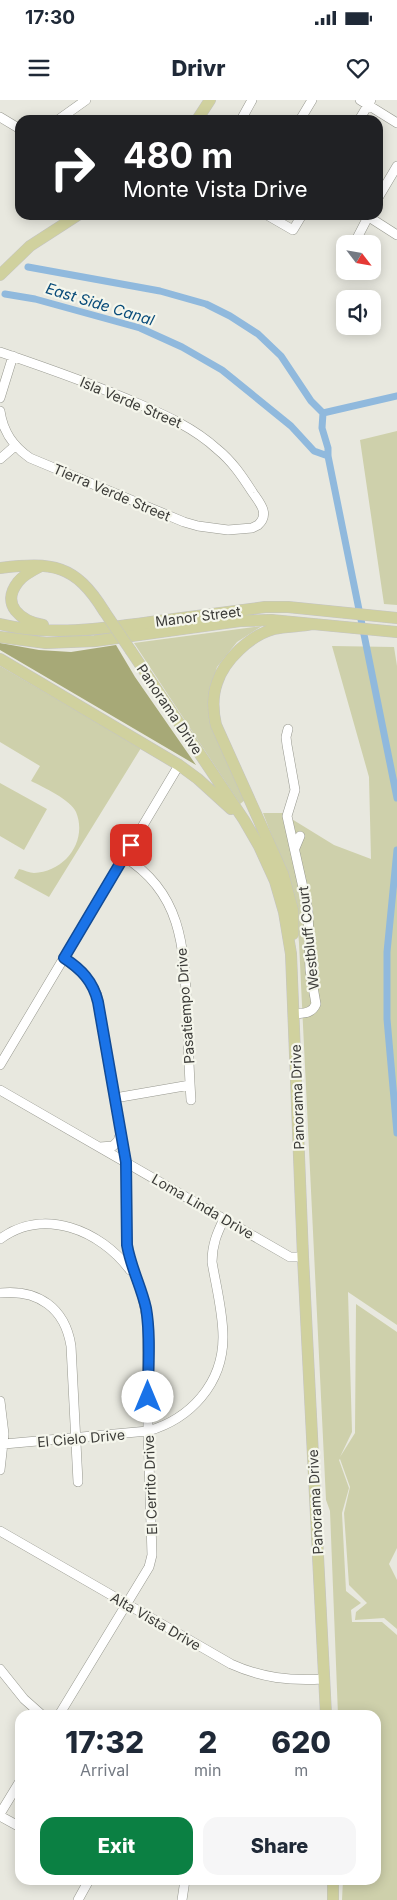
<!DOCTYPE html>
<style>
body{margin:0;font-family:Inter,sans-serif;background:#f6f6f7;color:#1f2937;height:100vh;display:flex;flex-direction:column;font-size:19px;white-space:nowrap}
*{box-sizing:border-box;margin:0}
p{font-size:16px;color:#747a83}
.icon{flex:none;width:28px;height:28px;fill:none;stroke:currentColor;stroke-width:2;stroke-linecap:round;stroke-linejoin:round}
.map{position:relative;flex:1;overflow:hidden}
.details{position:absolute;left:15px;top:1610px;width:366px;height:175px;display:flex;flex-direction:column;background:#fff;border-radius:15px;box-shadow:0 2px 12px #0003}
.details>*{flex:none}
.banner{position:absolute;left:15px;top:15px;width:368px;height:105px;border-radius:15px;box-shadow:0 2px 12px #0003;background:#202124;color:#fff;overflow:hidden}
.needle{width:32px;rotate:121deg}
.fabs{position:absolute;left:336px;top:135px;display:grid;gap:10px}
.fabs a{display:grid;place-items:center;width:45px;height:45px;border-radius:10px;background:#fff;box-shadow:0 2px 12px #0003;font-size:25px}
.pin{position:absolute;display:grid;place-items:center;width:42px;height:42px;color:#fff;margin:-21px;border-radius:10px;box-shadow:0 2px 8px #0006}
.me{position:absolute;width:55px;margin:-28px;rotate:0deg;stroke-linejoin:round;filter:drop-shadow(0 0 4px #0008)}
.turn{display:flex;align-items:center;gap:18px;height:105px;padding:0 25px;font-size:22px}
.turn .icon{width:65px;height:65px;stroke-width:2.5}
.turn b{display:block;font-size:35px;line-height:42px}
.eta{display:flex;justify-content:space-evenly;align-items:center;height:85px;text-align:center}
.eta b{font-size:30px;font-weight:800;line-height:35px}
.primary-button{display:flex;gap:10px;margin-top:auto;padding:10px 25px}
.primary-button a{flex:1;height:58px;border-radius:15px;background:#0b8043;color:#fff;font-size:20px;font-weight:800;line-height:58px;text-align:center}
.primary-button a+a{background:#f6f6f7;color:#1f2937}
.status{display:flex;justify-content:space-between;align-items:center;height:35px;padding:0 25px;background:#fff;direction:ltr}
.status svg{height:14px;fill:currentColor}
header{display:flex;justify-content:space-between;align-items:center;height:65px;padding:0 25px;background:#fff;font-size:22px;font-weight:800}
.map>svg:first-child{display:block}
.green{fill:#ced0ab}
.forest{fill:#a7a977}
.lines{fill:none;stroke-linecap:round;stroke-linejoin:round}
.canal{stroke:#90b9dd;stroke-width:7}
.minor-casing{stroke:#97988f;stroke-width:10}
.major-casing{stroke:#c4c4c3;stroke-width:12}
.minor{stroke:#fff;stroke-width:9}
.major{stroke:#d0d19e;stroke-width:11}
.major-bridge-casing{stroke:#c4c4c3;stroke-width:12;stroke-linecap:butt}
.major-bridge{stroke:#d0d19e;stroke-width:11}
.route-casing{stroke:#114b97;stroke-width:12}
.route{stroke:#1a73e8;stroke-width:9}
.labels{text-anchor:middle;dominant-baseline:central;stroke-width:4.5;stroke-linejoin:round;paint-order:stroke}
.street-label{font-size:14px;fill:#3b3b38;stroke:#f5f6ec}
.water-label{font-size:15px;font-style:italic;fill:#084b79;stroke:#f5f6ec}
</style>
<div class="status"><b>17:30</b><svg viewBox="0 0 49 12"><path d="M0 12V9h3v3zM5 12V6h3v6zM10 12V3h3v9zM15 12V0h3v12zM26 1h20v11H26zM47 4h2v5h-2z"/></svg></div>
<header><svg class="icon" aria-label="menu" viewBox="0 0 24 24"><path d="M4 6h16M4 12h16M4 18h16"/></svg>Drivr<svg class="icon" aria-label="heart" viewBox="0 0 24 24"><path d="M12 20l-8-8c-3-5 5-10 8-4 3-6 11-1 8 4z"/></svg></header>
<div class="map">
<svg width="397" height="1800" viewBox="0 0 397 1800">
<rect width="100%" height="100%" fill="#e8e8df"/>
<!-- green -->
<path class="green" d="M397,331V505L384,504L360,340Z
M262,526L237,542L217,567L209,592L245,700L240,704L134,543Z
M332,546L394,547L397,566V1225L348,1192L352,1332L340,1357L355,1333L356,1204L397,1232V1448L389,1464L397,1480V1529L384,1518L355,1520L356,1512L367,1503L349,1485L344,1413L350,1387L340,1359L339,1360L349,1388L342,1413L346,1491L361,1503L351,1510L352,1522H382L397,1535V1800H342L343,1780H376V1615H338L330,1411L326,1400L299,843L296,807L291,786L263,713H282L334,745L371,759L369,677Z
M0,566L141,648L49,797L14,778L19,769C24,770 30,773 34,773C65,772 88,741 76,712C71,700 43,687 31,681L40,666L0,642Z
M0,683L47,709L24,750L0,736Z"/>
<!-- forest -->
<path class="forest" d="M0,543L39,550L71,552L116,545L135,577L196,665L0,550Z"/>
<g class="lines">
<!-- canal -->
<path class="canal" d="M28,167L160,191L206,204L230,216L258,234L281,256L311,301L323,313
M5,194L35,199L140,228L182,247L222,270L291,326L314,351L328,356
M323,313L322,328L328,348V356L397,698
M323,313L397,296
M397,750L387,852V919L397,1033"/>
<defs>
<path id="minor" d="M360,0L397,23
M0,17L20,29
M58,20L86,0
M241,20L252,0
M300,20L312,0
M359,20L371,0
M378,98L397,66
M267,115L293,130L302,115
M370,115L372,119L397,135
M354,144L369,115
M0,252C47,268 93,284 139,304C167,316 194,328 217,349C232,361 242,376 253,393C260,403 270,414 258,425L252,428L228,430L198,426L184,422L30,358C13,346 3,332 0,311
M0,298L13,256
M0,359L15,346
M288,629L286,637L287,645L295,690L287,716L308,810L310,870L316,904C312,914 303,913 294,914
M295,748L300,736
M124,757C183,793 184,849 187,912C188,941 189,970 191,1000
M0,965L179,665
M0,990L290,1157H303
M115,998L190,985
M100,1047L113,1046L118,1041L121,1032
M0,1139C44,1107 100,1130 130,1170
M0,1193C38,1189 65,1208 71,1246L78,1382
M0,1301L4,1334L0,1370
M4,1344L148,1331C190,1319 223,1284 223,1237C223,1212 216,1186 212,1162C212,1145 217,1133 224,1119
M0,1431L231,1564C262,1578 290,1581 323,1579
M0,1569L24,1599L42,1615
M59,1615L149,1467L152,1455L148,1331L147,1219L142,1194L129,1158L127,1145L126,1063L97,895C89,878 79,868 63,858
M0,1714L20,1681
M0,1716L20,1727
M78,1800L89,1780
M182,1800L185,1780"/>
<path id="major" d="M197,20L210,0
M0,175L30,146L78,115
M41,466C33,470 23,475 18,482C0,505 21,521 43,525
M0,468C53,462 75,464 104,511
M0,524C50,536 101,529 151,522C189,517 227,512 265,507H288L397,518
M0,537L46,543L95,541L240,521L271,520L397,532
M131,551L244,720L259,746L275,781L284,812L291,854L303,1157L326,1615
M0,559L179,665L198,679L231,709
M293,834V811L283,774L216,625C213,612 212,597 217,583C224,560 251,535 274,529C287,526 300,527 313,524
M333,1800V1780"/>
</defs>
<!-- minor casing -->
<use href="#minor" class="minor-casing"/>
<!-- major casing -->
<use href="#major" class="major-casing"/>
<!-- minor -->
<use href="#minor" class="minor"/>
<!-- major -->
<use href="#major" class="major"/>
<defs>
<path id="major-bridge" d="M104,511L131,551"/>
</defs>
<!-- major-bridge casing -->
<use href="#major-bridge" class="major-bridge-casing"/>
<!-- major-bridge -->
<use href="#major-bridge" class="major-bridge"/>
</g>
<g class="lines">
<defs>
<path id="route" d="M131,745L64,858C81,869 93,881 98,902L126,1062L127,1145C131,1168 141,1186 146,1208C151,1236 148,1268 148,1297"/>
</defs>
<!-- route casing -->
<use href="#route" class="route-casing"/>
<!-- route -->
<use href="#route" class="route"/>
</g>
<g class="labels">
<!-- street labels -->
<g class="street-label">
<text transform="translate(131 302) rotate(23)">Isla Verde Street</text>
<text transform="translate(112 392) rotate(23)">Tierra Verde Street</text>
<text transform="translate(198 516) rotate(-7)">Manor Street</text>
<text transform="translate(170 609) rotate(56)">Panorama Drive</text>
<text transform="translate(308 838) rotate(-96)">Westbluff Court</text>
<text transform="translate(185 906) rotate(-94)">Pasatiempo Drive</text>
<text transform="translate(297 997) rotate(-92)">Panorama Drive</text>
<text transform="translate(203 1106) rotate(30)">Loma Linda Drive</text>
<text transform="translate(81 1338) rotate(-5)">El Cielo Drive</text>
<text transform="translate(150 1385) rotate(-92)">El Cerrito Drive</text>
<text transform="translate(315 1402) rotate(-93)">Panorama Drive</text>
<text transform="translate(156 1521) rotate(30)">Alta Vista Drive</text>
</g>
<!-- water labels -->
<g class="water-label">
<text transform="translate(100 204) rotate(17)">East Side Canal</text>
</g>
</g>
</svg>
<div class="fabs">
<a><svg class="needle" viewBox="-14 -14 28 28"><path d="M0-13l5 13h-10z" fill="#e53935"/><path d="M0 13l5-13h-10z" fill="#747a83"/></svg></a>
<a><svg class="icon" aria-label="sound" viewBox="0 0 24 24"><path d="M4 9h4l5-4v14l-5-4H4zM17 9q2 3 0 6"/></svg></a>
</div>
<div class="pin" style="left:131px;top:745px;background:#d93025"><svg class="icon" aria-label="arrive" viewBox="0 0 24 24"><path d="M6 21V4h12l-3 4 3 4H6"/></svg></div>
<svg class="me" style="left:148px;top:1297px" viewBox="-20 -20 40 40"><circle r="19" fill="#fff"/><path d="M0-13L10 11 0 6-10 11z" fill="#1a73e8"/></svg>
<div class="banner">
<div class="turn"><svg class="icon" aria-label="right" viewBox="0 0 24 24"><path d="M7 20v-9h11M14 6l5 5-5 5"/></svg><div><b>480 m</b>Monte Vista Drive</div></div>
</div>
<section class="details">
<div class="eta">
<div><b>17:32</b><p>Arrival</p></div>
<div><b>2</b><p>min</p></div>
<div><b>620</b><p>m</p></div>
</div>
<div class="primary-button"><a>Exit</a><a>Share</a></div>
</section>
</div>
